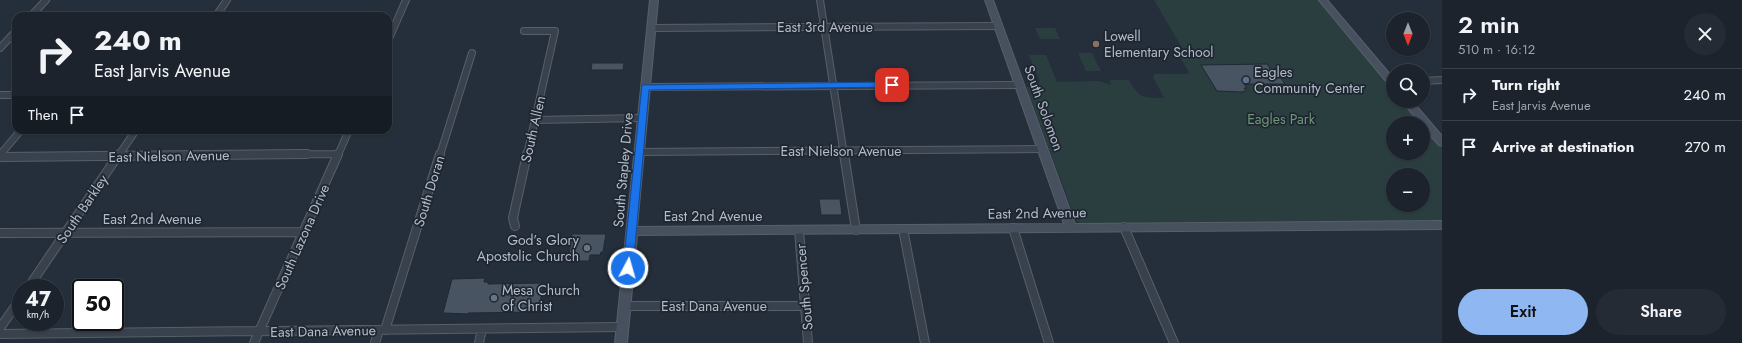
<!DOCTYPE html>
<meta charset="utf-8">
<style>
body{margin:0;font-family:Jost,sans-serif;background:#252b34;color:#f1f3f6;height:100vh;display:flex;flex-direction:column;font-size:15px;white-space:nowrap}
*{box-sizing:border-box;margin:0}
p{font-size:13px;color:#a0a4a9}
.icon{flex:none;width:22px;height:22px;fill:none;stroke:currentColor;stroke-width:2;stroke-linecap:round;stroke-linejoin:round}
.map{position:relative;flex:1;overflow:hidden}
.details{display:flex;flex-direction:column;background:#1c232c;width:300px}
.details>*{flex:none}
.hud{position:absolute;left:12px;top:12px;width:380px;height:122px;border-radius:12px;box-shadow:0 1px 3px #0004,0 0 0 1px #3a4048;background:#1c232c;color:#f1f3f6;overflow:hidden}
.needle{width:26px;rotate:180deg}
.tools{position:absolute;left:1386px;top:12px;display:grid;gap:8px}
.tools a{display:grid;place-items:center;width:44px;height:44px;border-radius:50%;background:#1c232c;box-shadow:0 1px 3px #0004,0 0 0 1px #3a4048;font-size:20px}
.speed{position:absolute;left:12px;top:279px;display:flex;gap:8px;font-size:20px;font-weight:700;text-align:center}
.speed>*{display:grid;place-content:center;width:52px;height:52px;border-radius:50%;background:#1c232c;box-shadow:0 1px 3px #0004,0 0 0 1px #3a4048;line-height:1}
.speed small{font-size:10px;font-weight:400}
.speed .limit{border:2px solid #111;border-radius:6px;background:#fff;color:#111}
.pin{position:absolute;display:grid;place-items:center;width:34px;height:34px;color:#fff;margin:-17px;border-radius:8px;box-shadow:0 2px 6px #0006}
.me{position:absolute;width:44px;margin:-22px;rotate:6deg;stroke-linejoin:round;filter:drop-shadow(0 0 3px #0008)}
.turn{display:flex;align-items:center;gap:14px;height:84px;padding:0 16px;font-size:18px}
.turn .icon{width:52px;height:52px;stroke-width:2.5}
.turn b{display:block;font-size:28px;line-height:34px}
.then{display:flex;align-items:center;height:38px;padding:0 16px;background:#0003;gap:8px;font-size:15px}
.round{display:grid;place-items:center;flex:none;width:42px;height:42px;border-radius:21px;background:#252b34}
.headline{display:flex;align-items:center;justify-content:space-between;height:68px;padding:0 16px}
h1{font-size:24px;font-weight:600;line-height:30px}
.action{display:flex;gap:8px;margin-top:auto;padding:8px 16px}
.action a{flex:1;height:46px;border-radius:24px;background:#8fb7f2;color:#111;font-size:16px;font-weight:600;line-height:46px;text-align:center}
.action a+a{background:#252b34;color:#f1f3f6}
ul{padding:0;list-style:none}
li{display:flex;align-items:center;gap:12px;height:52px;padding:0 16px;border-top:1px solid #3a4048}
li div{flex:1}
li b{display:block;font-size:15px}
li em{font-style:normal}
main{display:flex;flex:1;min-height:0}
.map>svg:first-child{display:block}
.green{fill:#2a3e3f;fill-rule:evenodd}
.building{fill:#485462;stroke:#202833}
.lines{fill:none;stroke-linecap:round;stroke-linejoin:round}
.street-far1-casing{stroke:#575f6a;stroke-width:8}
.street-casing{stroke:#575f6a;stroke-width:10}
.secondary-casing{stroke:#575f6a;stroke-width:2}
.street-far1{stroke:#38414c;stroke-width:6}
.street{stroke:#38414c;stroke-width:8}
.secondary{fill:#47505e;fill-rule:evenodd}
.route{fill:#1a73e8;stroke:#114b97}
.education-dot{fill:#8d6e63;stroke:#1e2631;stroke-width:1.5}
.service-dot{fill:#5c6f8a;stroke:#1e2631;stroke-width:1.5}
.worship-dot{fill:#6b7280;stroke:#1e2631;stroke-width:1.5}
.labels{text-anchor:middle;dominant-baseline:central;stroke-width:3.5;stroke-linejoin:round;paint-order:stroke}
.street-label{font-size:14px;fill:#b4bcc7;stroke:#1e2631}
.poi-label{font-size:14px;fill:#b4bcc7;stroke:#1e2631;text-anchor:start}
.park-label{font-size:14px;fill:#6d9775;stroke:#1e2631}
</style>
<main>
<div class="map">
<svg width="1442" height="343" viewBox="0 0 1442 343">
<rect width="100%" height="100%" fill="#252f3b"/>
<!-- green -->
<path class="green" d="M1154,0H1319L1393,91V101H1402L1420,123H1393V153H1423V126L1442,149V221L1081,223L1076,221L1026,87H1032L1030,82H1040L1029,55H1046L1057,82L1099,81L1111,85L1110,80H1129C1139,99 1144,98 1164,98L1153,77L1154,74H1188L1189,72L1177,52L1184,51ZM1393,175H1423V205H1393Z
M1035,28H1055L1060,39H1040Z
M1078,53H1092L1101,71H1086Z"/>
<!-- building -->
<path class="building" d="M592,63H624L623,70H591Z
M1267,64L1276,77H1280L1285,84H1244L1247,88H1244L1246,91L1241,92L1217,91L1201,65Z
M819,199H840L842,215H821Z
M572,234H606L603,252H601L600,255H590L589,261H568Z
M485,278L484,282H488V284L543,283L539,312L468,313V314L443,313L452,279Z"/>
<g class="lines">
<defs>
<path id="street-far1" d="M820,0L844,155
M31,16L46,0
M216,16L227,0
M651,28L998,26
M524,31H555L527,155
M388,41L406,0
M0,48L16,31
M1423,81L1442,80
M645,87L1020,85
M0,95H16
M535,120L642,118
M639,152L1044,149
M0,155L21,130
M119,155L136,130
M194,155L338,154
M338,155L349,130
M440,155L472,53"/>
<path id="street" d="M844,154L856,230
M0,157L307,154
M515,226L513,218L527,154
M1124,227L1174,343
M1013,228L1049,343
M903,229L925,343
M799,230L808,343
M0,233L304,232
M28,288L119,154
M624,306H805
M0,328L21,298
M385,330L440,154
M0,334L622,327
M254,343L338,154
M375,343L379,330
M479,343L482,329"/>
<path id="secondary" d="M650,0H658L637,227L1064,224L985,0H993L1075,224L1442,221V229L637,235L627,343H615Z
M1319,0H1327L1393,78V87L1390,86Z
M1402,101H1412L1442,136V146L1439,145L1423,127V123H1420Z"/>
</defs>
<!-- street-far1 casing -->
<use href="#street-far1" class="street-far1-casing"/>
<!-- street casing -->
<use href="#street" class="street-casing"/>
<!-- secondary casing -->
<use href="#secondary" class="secondary-casing"/>
<!-- street-far1 -->
<use href="#street-far1" class="street-far1"/>
<!-- street -->
<use href="#street" class="street"/>
<!-- secondary -->
<use href="#secondary" class="secondary"/>
</g>
<!-- route -->
<path class="route" d="M892,82L896,85L895,87L649,90L633,268L628,272L624,271L623,268L642,85Z"/>
<!-- markers -->
<circle class="education-dot" cx="1096" cy="44" r="4"/>
<circle class="service-dot" cx="1246" cy="80" r="4"/>
<g class="worship-dot">
<circle cx="587" cy="248" r="4"/>
<circle cx="494" cy="298" r="4"/>
</g>
<g class="labels">
<!-- street labels -->
<g class="street-label">
<text x="825" y="27">East 3rd Avenue</text>
<text transform="translate(1044 108) rotate(70)">South Solomon</text>
<text transform="translate(533 129) rotate(-77)">South Allen</text>
<text x="841" y="151">East Nielson Avenue</text>
<text transform="translate(169 156) rotate(-1)">East Nielson Avenue</text>
<text transform="translate(623 170) rotate(-85)">South Stapley Drive</text>
<text transform="translate(429 191) rotate(-73)">South Doran</text>
<text transform="translate(82 209) rotate(-56)">South Barkley</text>
<text transform="translate(1037 213) rotate(-1)">East 2nd Avenue</text>
<text x="713" y="216">East 2nd Avenue</text>
<text x="152" y="219">East 2nd Avenue</text>
<text transform="translate(302 237) rotate(-66)">South Lazona Drive</text>
<text transform="translate(804 287) rotate(-95)">South Spencer</text>
<text x="714" y="306">East Dana Avenue</text>
<text transform="translate(323 331) rotate(-1)">East Dana Avenue</text>
</g>
<!-- poi labels -->
<g class="poi-label">
<text x="1104" y="36">Lowell<tspan x="1104" dy="16">Elementary School</tspan></text>
<text x="1254" y="72">Eagles<tspan x="1254" dy="16">Community Center</tspan></text>
<text x="579" y="240" text-anchor="end">God’s Glory<tspan x="579" dy="16">Apostolic Church</tspan></text>
<text x="502" y="290">Mesa Church<tspan x="502" dy="16">of Christ</tspan></text>
</g>
<!-- park labels -->
<g class="park-label">
<text x="1281" y="119">Eagles Park</text>
</g>
</g>
</svg>
<div class="tools">
<a><svg class="needle" viewBox="-14 -14 28 28"><path d="M0-13l5 13h-10z" fill="#e53935"/><path d="M0 13l5-13h-10z" fill="#a0a4a9"/></svg></a>
<a><svg class="icon" aria-label="search" viewBox="0 0 24 24"><circle cx="10" cy="10" r="6"/><path d="M15 15l6 6"/></svg></a>
<a>+</a>
<a>−</a>
</div>
<div class="speed"><div>47<small>km/h</small></div><div class="limit">50</div></div>
<div class="pin" style="left:892px;top:85px;background:#d93025"><svg class="icon" aria-label="arrive" viewBox="0 0 24 24"><path d="M6 21V4h12l-3 4 3 4H6"/></svg></div>
<svg class="me" style="left:628px;top:268px" viewBox="-20 -20 40 40"><circle r="17" fill="#1a73e8" stroke="#fff" stroke-width="3"/><path d="M0-11L8 9 0 5-8 9z" fill="#fff"/></svg>
<div class="hud">
<div class="turn"><svg class="icon" aria-label="right" viewBox="0 0 24 24"><path d="M7 20v-9h11M14 6l5 5-5 5"/></svg><div><b>240 m</b>East Jarvis Avenue</div></div>
<div class="then">Then<svg class="icon" aria-label="arrive" viewBox="0 0 24 24"><path d="M6 21V4h12l-3 4 3 4H6"/></svg></div>
</div>
</div>
<section class="details">
<div class="headline"><div><h1>2 min</h1><p>510 m · 16:12</p></div><a class="round"><svg class="icon" aria-label="close" viewBox="0 0 24 24"><path d="M6 6l12 12M18 6L6 18"/></svg></a></div>
<ul>
<li><svg class="icon" aria-label="right" viewBox="0 0 24 24"><path d="M7 20v-9h11M14 6l5 5-5 5"/></svg><div><b>Turn right</b><p>East Jarvis Avenue</p></div><em>240 m</em></li>
<li><svg class="icon" aria-label="arrive" viewBox="0 0 24 24"><path d="M6 21V4h12l-3 4 3 4H6"/></svg><div><b>Arrive at destination</b></div><em>270 m</em></li>
</ul>
<div class="action"><a>Exit</a><a>Share</a></div>
</section>
</main>
